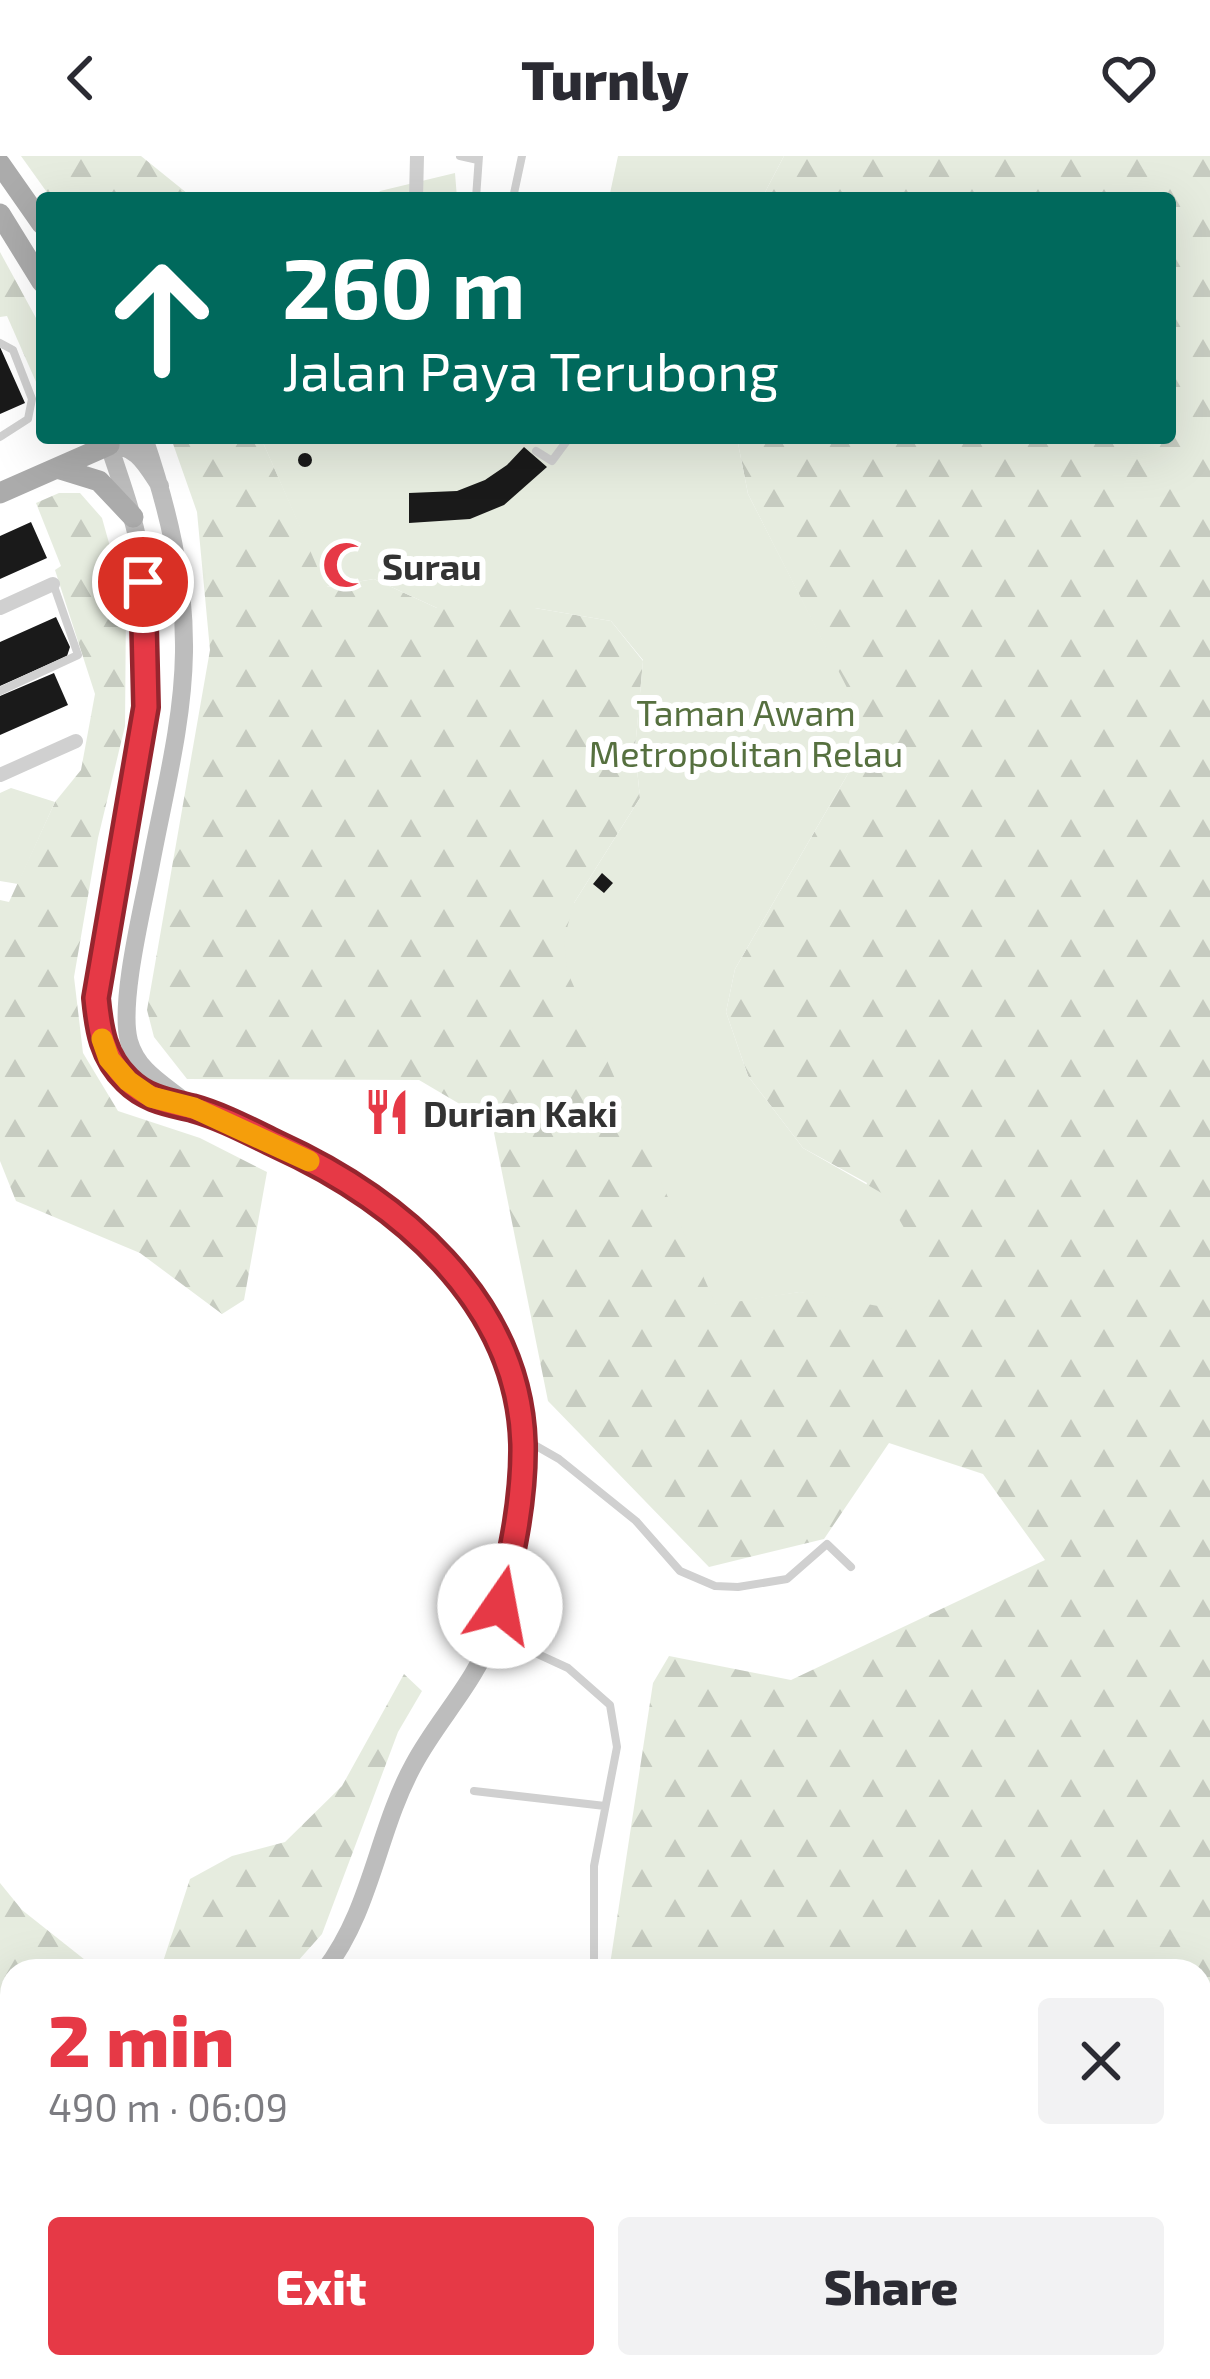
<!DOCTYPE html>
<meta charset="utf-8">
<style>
body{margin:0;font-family:"Exo 2",sans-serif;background:#f2f2f3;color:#2b2b33;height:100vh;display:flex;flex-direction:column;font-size:45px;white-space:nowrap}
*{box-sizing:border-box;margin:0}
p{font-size:39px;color:#7c7c81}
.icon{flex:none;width:66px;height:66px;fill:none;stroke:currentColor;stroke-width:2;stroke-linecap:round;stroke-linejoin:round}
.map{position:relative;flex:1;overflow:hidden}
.details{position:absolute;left:0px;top:1803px;width:1212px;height:420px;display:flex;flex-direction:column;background:#fff;border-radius:36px 36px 0 0;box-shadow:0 12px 48px #0002}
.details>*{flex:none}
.banner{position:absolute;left:36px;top:36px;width:1140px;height:252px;border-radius:12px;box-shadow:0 12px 48px #0002;background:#00695c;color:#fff;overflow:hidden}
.pin{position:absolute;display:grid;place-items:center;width:102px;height:102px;color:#fff;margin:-51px;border:6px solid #fff;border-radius:50%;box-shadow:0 3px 12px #0007}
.me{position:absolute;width:132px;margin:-66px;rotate:12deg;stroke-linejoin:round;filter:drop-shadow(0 0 9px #0008)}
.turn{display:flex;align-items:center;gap:42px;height:252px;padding:0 48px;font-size:54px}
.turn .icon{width:156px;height:156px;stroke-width:2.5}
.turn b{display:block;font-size:84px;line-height:102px}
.round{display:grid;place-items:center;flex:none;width:126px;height:126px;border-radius:12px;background:#f2f2f3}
.headline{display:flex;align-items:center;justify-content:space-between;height:204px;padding:0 48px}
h1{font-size:72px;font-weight:800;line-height:90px;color:#e63946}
.cta{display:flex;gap:24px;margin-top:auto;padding:24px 48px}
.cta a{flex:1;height:138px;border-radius:12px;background:#e63946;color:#fff;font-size:48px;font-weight:800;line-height:138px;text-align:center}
.cta a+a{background:#f2f2f3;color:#2b2b33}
header{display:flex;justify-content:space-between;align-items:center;height:156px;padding:0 48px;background:#fff;font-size:54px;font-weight:800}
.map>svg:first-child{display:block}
.forest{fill:url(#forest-firs)}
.park{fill:#e6ecdf}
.building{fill:#1a1a1a}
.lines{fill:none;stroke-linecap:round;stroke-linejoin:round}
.lane{stroke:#d0d0d0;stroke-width:8}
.street{stroke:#d0d0d0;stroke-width:14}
.secondary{stroke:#bdbdbd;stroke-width:18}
.primary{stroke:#ababab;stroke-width:21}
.route-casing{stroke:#96252e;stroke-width:30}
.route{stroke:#e63946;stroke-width:21}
.slow{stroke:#f59e0b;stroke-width:21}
.labels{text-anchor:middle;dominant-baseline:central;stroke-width:12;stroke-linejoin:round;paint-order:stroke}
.poi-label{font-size:36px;font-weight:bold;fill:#333;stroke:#fff;text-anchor:start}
.park-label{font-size:36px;fill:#56703f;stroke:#fff}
</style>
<header><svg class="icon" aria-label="back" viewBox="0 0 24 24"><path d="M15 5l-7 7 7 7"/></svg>Turnly<svg class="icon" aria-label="heart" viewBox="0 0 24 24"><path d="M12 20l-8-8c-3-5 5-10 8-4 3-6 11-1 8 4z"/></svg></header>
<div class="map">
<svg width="1210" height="2223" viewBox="0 0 1210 2223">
<defs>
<pattern id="forest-firs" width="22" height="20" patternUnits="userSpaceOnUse" patternTransform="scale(3)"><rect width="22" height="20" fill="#e6ecdf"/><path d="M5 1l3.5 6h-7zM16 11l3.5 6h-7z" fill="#c6cbc0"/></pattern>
</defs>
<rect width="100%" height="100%" fill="#fff"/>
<!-- forest -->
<path class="forest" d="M21,0H141L193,42H51Z
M784,0H1210V1865L1200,1866V1815H609L653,1527L669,1500L791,1524L1045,1404L983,1318L889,1287L824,1383L709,1411L548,1245L492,967L419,924L187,923L154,881L147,854L210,494L197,356L171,282H261L327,431L374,423L437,452H535L611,465L643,505L635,593L640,642L574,747L716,1148L799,1136L824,1137L867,1027L803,992L748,920L726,856L735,813L853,609L861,561L748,338L737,282H1170V42H762Z
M0,96L42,173L40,235L7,160L0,161Z
M59,337H80L102,362L126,448L125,570L98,682L74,821L83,897L118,955L200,982L267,1016L244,1144L222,1158L140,1097L16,1045L0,1005V744L9,746L55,646L81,614L95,538L55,414L61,410L36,347Z
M404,1518L422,1535L398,1576L322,1778L289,1815H160L190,1723L232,1700L285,1686L342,1630Z
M0,1727L22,1754L99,1815H12V2211H404L410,2223H0Z
M1200,1937H1210V2165L1200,2159Z
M456,2211H536L535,2223H461Z
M764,2211H883L880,2223H764Z"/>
<!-- park -->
<path class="park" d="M618,0H784L762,42H609Z
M455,17L457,42H376L380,35Z
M261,282H737L748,338L862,561L853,609L735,813L726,856L748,920L803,992L885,1039L943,1139L917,1157L800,1136L716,1149L567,815L564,783L574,747L640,642L635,593L643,504L611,465L535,452H437L374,423L326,431Z
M11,632L55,646L18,728L0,725V637Z"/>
<!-- building -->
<path class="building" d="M0,191L25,247L0,258Z
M524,291L547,311L504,349L470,363L409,367V337L457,335L485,324L507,309Z
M298 304a7 7 0 1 1 14 0a7 7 0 1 1-14 0Z
M31,366L47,402L0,423V380Z
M56,461L70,491L67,500L0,530V486Z
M54,517L68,549L0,579V540Z
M602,717L613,727L604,737L593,728Z"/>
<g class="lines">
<!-- lane -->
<path class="lane" d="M460,0L478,4
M476,42L479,0
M513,42L522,0
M0,187L13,194L32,243L28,263L0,281
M536,295L552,305L569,282
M0,535L78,499L54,430
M524,1283L559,1303L636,1365L680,1415L715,1430L738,1431L787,1423L827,1388L851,1411
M494,1478L568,1512L610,1549L617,1591L594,1710V1815
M474,1635L605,1650"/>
<!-- street -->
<path class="street" d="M416,42L417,0
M0,452L53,428
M0,619L76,585"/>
<!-- secondary -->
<path class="secondary" d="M144,282C168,352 185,422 184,496C183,569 163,642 150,713C142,754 119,848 129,885C138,917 166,929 190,950
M160,330C146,309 137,289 109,289C119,321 132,353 138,386C165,537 120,693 96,841C99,873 103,901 127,924C146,943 167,946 192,952C226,961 262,979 293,995C464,1084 552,1198 511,1396C506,1422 502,1450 493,1476C476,1526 438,1563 414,1608C377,1675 372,1753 324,1815
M431,2211L439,2223
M583,2223L589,2211
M702,2223L708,2211"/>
<!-- primary -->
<path class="primary" d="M0,8L42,68
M0,58L42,126
M57,312L99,325L133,361
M0,337L109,289
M1200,1897L1210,1895
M627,2223L632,2211
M656,2223L661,2211"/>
</g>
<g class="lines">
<defs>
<path id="route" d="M143,426L146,551L96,842C99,873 103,901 127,924C146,943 167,946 192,952C221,960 249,975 276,988C397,1043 519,1144 523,1288C524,1343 512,1396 500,1450"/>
</defs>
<!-- route casing -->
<use href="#route" class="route-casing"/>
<!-- route -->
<use href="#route" class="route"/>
<!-- slow -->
<path class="slow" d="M102,883L109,903L128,925L151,941L194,952L309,1005"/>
</g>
<!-- icons -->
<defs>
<symbol id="mosque-bare" viewBox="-9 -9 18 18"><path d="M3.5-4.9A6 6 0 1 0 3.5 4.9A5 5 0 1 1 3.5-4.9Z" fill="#e63946" stroke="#fff" stroke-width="2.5" paint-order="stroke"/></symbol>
<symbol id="restaurant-bare" viewBox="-9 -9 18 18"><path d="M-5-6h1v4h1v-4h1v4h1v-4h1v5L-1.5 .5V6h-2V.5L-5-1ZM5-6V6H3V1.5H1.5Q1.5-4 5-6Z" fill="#e63946" stroke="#fff" stroke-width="2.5" paint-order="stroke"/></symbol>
</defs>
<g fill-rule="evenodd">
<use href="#mosque-bare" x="313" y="376" width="66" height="66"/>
<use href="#restaurant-bare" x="354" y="923" width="66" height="66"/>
</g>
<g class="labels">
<!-- poi labels -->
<g class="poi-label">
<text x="382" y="409">Surau</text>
<text x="423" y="956">Durian Kaki</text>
</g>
<!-- park labels -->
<g class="park-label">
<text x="746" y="555">Taman Awam<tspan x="746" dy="41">Metropolitan Relau</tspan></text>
</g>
</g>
</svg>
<div class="pin" style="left:143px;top:426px;background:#d93025"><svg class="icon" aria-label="arrive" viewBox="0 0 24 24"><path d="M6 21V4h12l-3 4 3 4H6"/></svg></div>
<svg class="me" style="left:500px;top:1450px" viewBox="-20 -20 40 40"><circle r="19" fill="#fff"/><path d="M0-13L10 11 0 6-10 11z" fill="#e63946"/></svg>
<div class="banner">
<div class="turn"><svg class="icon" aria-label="ahead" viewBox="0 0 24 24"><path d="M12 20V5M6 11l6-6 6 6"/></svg><div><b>260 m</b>Jalan Paya Terubong</div></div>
</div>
<section class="details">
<div class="headline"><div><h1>2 min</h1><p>490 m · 06:09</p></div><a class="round"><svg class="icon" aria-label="close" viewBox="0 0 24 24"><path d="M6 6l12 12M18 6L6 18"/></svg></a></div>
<div class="cta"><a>Exit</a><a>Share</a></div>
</section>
</div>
